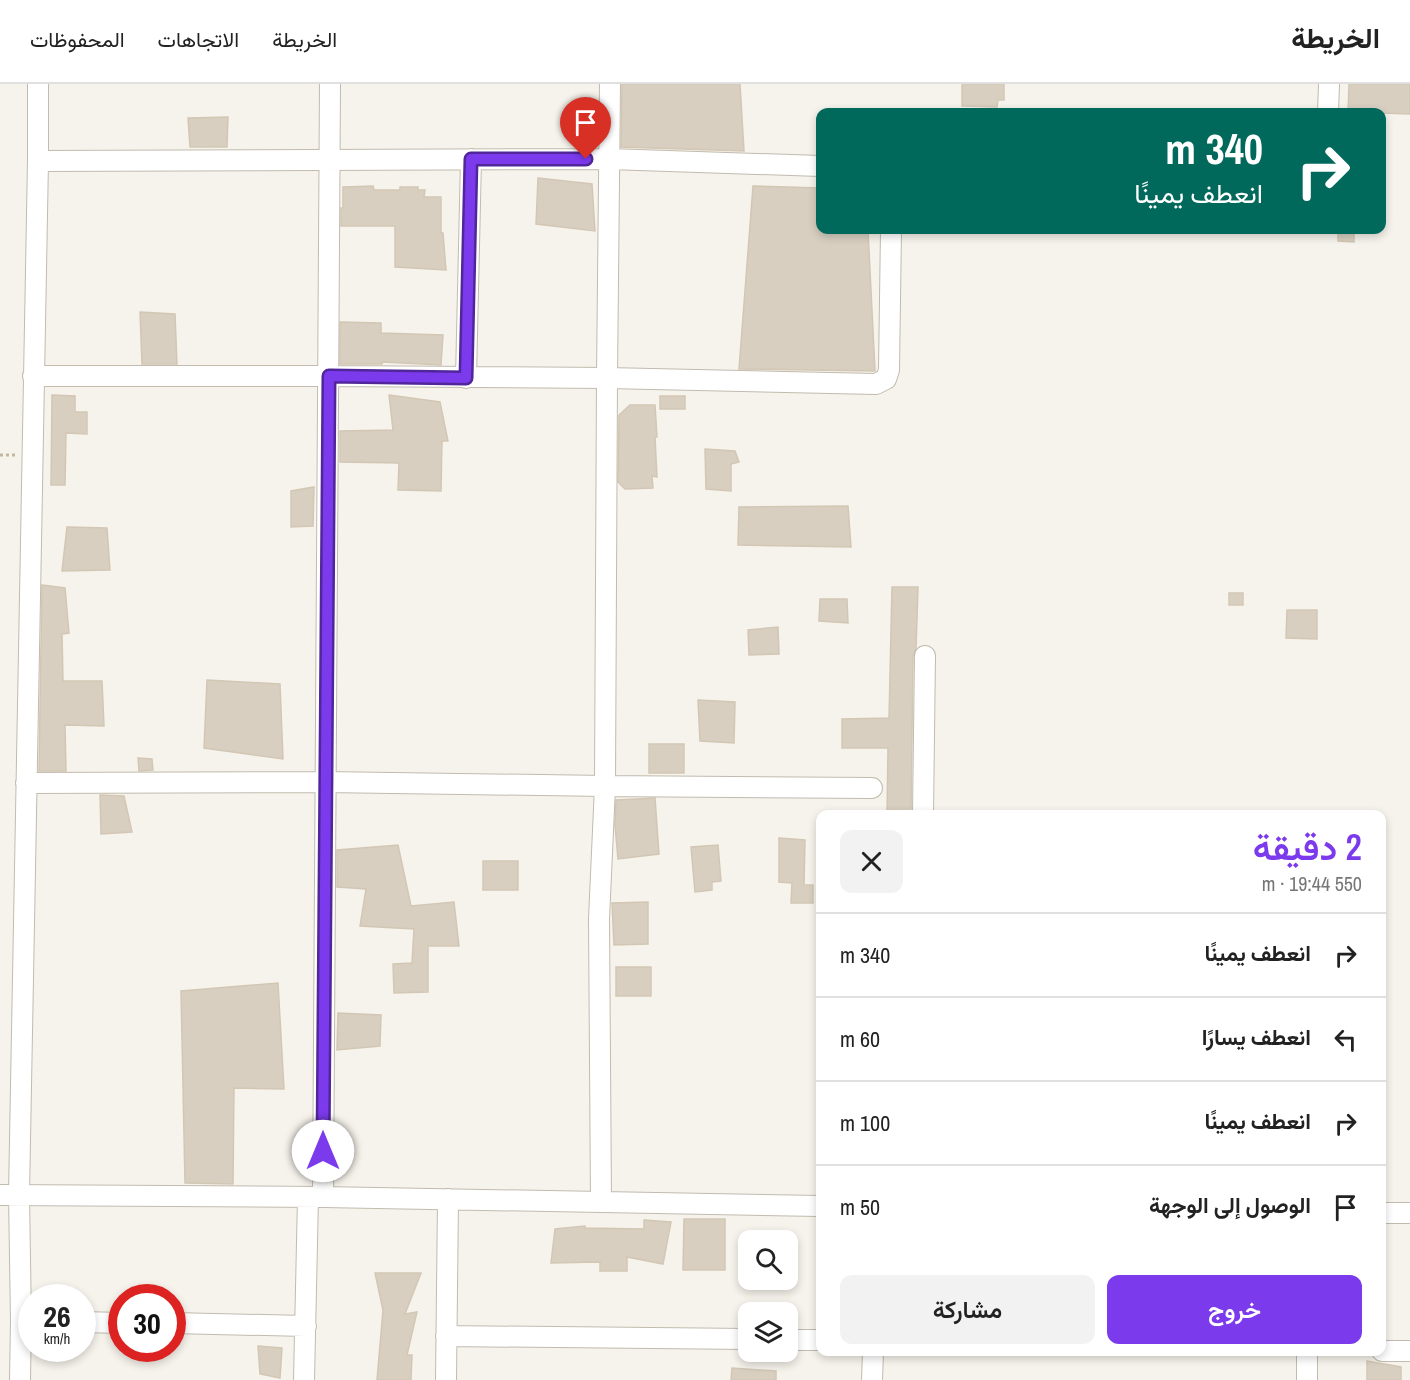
<!DOCTYPE html>
<html lang="ar">
<meta charset="utf-8">
<style>
body{margin:0;font-family:"Archivo Narrow",Vazirmatn,sans-serif;background:#f2f2f2;color:#222;direction:rtl;height:100vh;display:flex;flex-direction:column;font-size:22px;white-space:nowrap}
*{box-sizing:border-box;margin:0}
p{font-size:20px;color:#767676}
.icon{flex:none;width:33px;height:33px;fill:none;stroke:currentColor;stroke-width:2;stroke-linecap:round;stroke-linejoin:round}
.map{position:relative;flex:1;overflow:hidden;direction:ltr}
.panel{position:absolute;left:816px;top:726px;width:570px;height:546px;display:flex;flex-direction:column;background:#fff;border-radius:12px;box-shadow:0 3px 9px #0003;direction:rtl}
.panel>*{flex:none}
.guide{position:absolute;left:816px;top:24px;width:570px;height:126px;border-radius:12px;box-shadow:0 3px 9px #0003;direction:rtl;background:#00695c;color:#fff;overflow:hidden}
.tools{position:absolute;left:738px;top:1146px;display:grid;gap:12px}
.tools a{display:grid;place-items:center;width:60px;height:60px;border-radius:12px;background:#fff;box-shadow:0 3px 9px #0003;font-size:30px}
.speed{position:absolute;left:18px;top:1200px;display:flex;gap:12px;font-size:30px;font-weight:700;text-align:center}
.speed>*{display:grid;place-content:center;width:78px;height:78px;border-radius:50%;background:#fff;box-shadow:0 3px 9px #0003;line-height:1}
.speed small{font-size:15px;font-weight:400}
.speed .limit{border:9px solid #d22;background:#fff;color:#111}
.pin{position:absolute;display:grid;place-items:center;width:51px;height:51px;color:#fff;margin:-62px -26px;border-radius:50% 50% 50% 0;rotate:-45deg;box-shadow:0 0 6px #0007}
.pin .icon{rotate:45deg}
.me{position:absolute;width:66px;margin:-33px;rotate:0deg;stroke-linejoin:round;filter:drop-shadow(0 0 4px #0008)}
.turn{display:flex;align-items:center;gap:21px;height:126px;padding:0 24px;font-size:27px}
.turn .icon{width:78px;height:78px;stroke-width:2.5}
.turn b{display:block;font-size:42px;line-height:51px}
.round{display:grid;place-items:center;flex:none;width:63px;height:63px;border-radius:12px;background:#f2f2f2}
.summary{display:flex;align-items:center;justify-content:space-between;height:102px;padding:0 24px}
h1{font-size:36px;font-weight:600;line-height:45px;color:#7c3aed}
.action{display:flex;gap:12px;margin-top:auto;padding:12px 24px}
.action a{flex:1;height:69px;border-radius:12px;background:#7c3aed;color:#fff;font-size:24px;font-weight:600;line-height:69px;text-align:center}
.action a+a{background:#f2f2f2;color:#222}
ul{padding:0;list-style:none}
li{display:flex;align-items:center;gap:18px;height:84px;padding:0 24px;border-top:2px solid #e0e0e0}
li div{flex:1}
li b{display:block;font-size:22px}
li em{font-style:normal}
header{display:flex;align-items:center;gap:36px;box-sizing:border-box;height:84px;padding:0 30px;background:#fff;border-bottom:2px solid #e0e0e0}
header strong{font-size:28px}
nav{display:flex;gap:33px;margin-inline-start:auto;font-size:21px}
.map>svg:first-child{display:block}
.building{fill:#d8cfc1;stroke:#d3c7b4;stroke-width:1.5}
.lines{fill:none;stroke-linecap:round;stroke-linejoin:round}
.minor-casing{stroke:#c2bbae;stroke-width:22}
.path{stroke:#c4b79f;stroke-width:3;stroke-dasharray:3 3;stroke-linecap:butt}
.minor{stroke:#fff;stroke-width:20}
.route-casing{stroke:#51269a;stroke-width:15}
.route{stroke:#7c3aed;stroke-width:10}
</style>
<header>
<strong>الخريطة</strong>
<nav><a>الخريطة</a><a>الاتجاهات</a><a>المحفوظات</a></nav>
</header>
<div class="map">
<svg width="1410" height="1296" viewBox="0 0 1410 1296">
<rect width="100%" height="100%" fill="#f6f3ec"/>
<!-- building -->
<path class="building" d="M622,0H740L744,67L621,63Z
M962,0H1004V16H998L997,23L962,22Z
M1349,0H1410V30L1348,28Z
M228,33L227,63H190L188,34Z
M538,94L592,100L595,147L536,140Z
M373,102L374,106H400V103H418V106H425L424,113H441V149H443L446,186L395,183V142H341V124H343V103Z
M753,102L820,104V146H868L875,287L739,285Z
M1338,146H1354V158L1338,157Z
M140,228L175,230L177,280H142Z
M340,238L381,239V249L443,251L441,281L382,278V280H340Z
M52,311L75,312V328H87V350L66,349L65,401H51Z
M389,311L440,318L448,357H442L441,407L398,406L399,379L340,378V347L393,346Z
M660,312H685V325H660Z
M630,321H655L657,353H655L657,393L652,392L653,404L625,405L618,398L619,331Z
M705,365L735,367L739,378L731,380V407L706,405Z
M314,403L313,442L291,443V407Z
M848,422L851,463L738,461L739,423Z
M67,443L107,444L110,486L62,487Z
M42,501L65,504L69,549L62,550L63,597H102L104,642L65,641L66,687H39Z
M892,503H918L916,564L913,572L911,730H887L888,664H842V635L889,634Z
M1229,509H1243V521H1229Z
M820,515H847L848,539L819,537Z
M1287,526H1317V555L1286,554Z
M778,543L779,570L749,571L748,546Z
M207,596L280,600L283,675L204,664Z
M698,616L735,618L734,659L700,657Z
M649,660H684V689H649Z
M138,674L152,675L153,686L139,687Z
M100,711L124,712L132,748L101,750Z
M655,714L659,770L618,775L615,741L616,716Z
M779,754L805,756L804,801H813V819H791L792,799L779,798Z
M398,761L411,822L454,818L459,862H428V908L394,909L393,880L412,879L414,845L360,842L366,805L337,803V766Z
M718,761L721,797L712,798V806L695,808L691,763Z
M483,777H518V806H483Z
M648,818V860L614,861L612,819Z
M616,883H651V912H616Z
M278,899L284,1005L234,1004L233,1100L185,1099L181,907Z
M338,929L381,931L380,962L337,966Z
M684,1135H725V1186H683Z
M644,1136L671,1138L663,1180L627,1173V1187H600V1178L551,1179L555,1145L585,1142V1144L644,1145Z
M375,1189H421L405,1230L417,1228L407,1271H412L411,1296H377L383,1226Z
M258,1262L282,1264L280,1294L260,1290Z
M1367,1277L1401,1283V1296H1367Z
M732,1284L776,1287V1296H731Z"/>
<g class="lines">
<defs>
<path id="minor" d="M1328,28L1329,0
M38,77L609,75L820,82
M33,292H329L607,294L876,300L886,295L889,286L891,146
M466,294L471,75
M26,699L325,698L605,702L872,704
M923,730L925,572
M0,1111L323,1113L820,1122
M323,1113L330,0
M601,1118L599,835L605,702L607,294L610,0
M1382,1129H1410
M82,1238L122,1239
M172,1239L306,1242
M446,1252L748,1255
M788,1256H820
M1382,1267H1410
M20,1296L21,1237L19,1111L38,77V0
M304,1296L308,1113
M446,1296L448,1115
M872,1296L873,1268
M1307,1296V1268"/>
</defs>
<!-- minor casing -->
<use href="#minor" class="minor-casing"/>
<!-- path -->
<path class="path" d="M0,371H15"/>
<!-- minor -->
<use href="#minor" class="minor"/>
</g>
<g class="lines">
<defs>
<path id="route" d="M323,1067L329,292L466,294L471,75H586"/>
</defs>
<!-- route casing -->
<use href="#route" class="route-casing"/>
<!-- route -->
<use href="#route" class="route"/>
</g>
</svg>
<div class="tools">
<a><svg class="icon" aria-label="search" viewBox="0 0 24 24"><circle cx="10" cy="10" r="6"/><path d="M15 15l6 6"/></svg></a>
<a><svg class="icon" aria-label="layers" viewBox="0 0 24 24"><path d="M12 4l9 5-9 5-9-5zM3 14l9 5 9-5"/></svg></a>
</div>
<div class="speed"><div>26<small>km/h</small></div><div class="limit">30</div></div>
<div class="pin" style="left:586px;top:75px;background:#d93025"><svg class="icon" aria-label="arrive" viewBox="0 0 24 24"><path d="M6 21V4h12l-3 4 3 4H6"/></svg></div>
<svg class="me" style="left:323px;top:1067px" viewBox="-20 -20 40 40"><circle r="19" fill="#fff"/><path d="M0-13L10 11 0 6-10 11z" fill="#7c3aed"/></svg>
<div class="guide">
<div class="turn"><svg class="icon" aria-label="right" viewBox="0 0 24 24"><path d="M7 20v-9h11M14 6l5 5-5 5"/></svg><div><b>340 m</b>انعطف يمينًا</div></div>
</div>
<section class="panel">
<div class="summary"><div><h1>2 دقيقة</h1><p>550 m · 19:44</p></div><a class="round"><svg class="icon" aria-label="close" viewBox="0 0 24 24"><path d="M6 6l12 12M18 6L6 18"/></svg></a></div>
<ul>
<li><svg class="icon" aria-label="right" viewBox="0 0 24 24"><path d="M7 20v-9h11M14 6l5 5-5 5"/></svg><div><b>انعطف يمينًا</b></div><em>340 m</em></li>
<li><svg class="icon" aria-label="left" viewBox="0 0 24 24"><path d="M17 20v-9H6M10 6l-5 5 5 5"/></svg><div><b>انعطف يسارًا</b></div><em>60 m</em></li>
<li><svg class="icon" aria-label="right" viewBox="0 0 24 24"><path d="M7 20v-9h11M14 6l5 5-5 5"/></svg><div><b>انعطف يمينًا</b></div><em>100 m</em></li>
<li><svg class="icon" aria-label="arrive" viewBox="0 0 24 24"><path d="M6 21V4h12l-3 4 3 4H6"/></svg><div><b>الوصول إلى الوجهة</b></div><em>50 m</em></li>
</ul>
<div class="action"><a>خروج</a><a>مشاركة</a></div>
</section>
</div>
